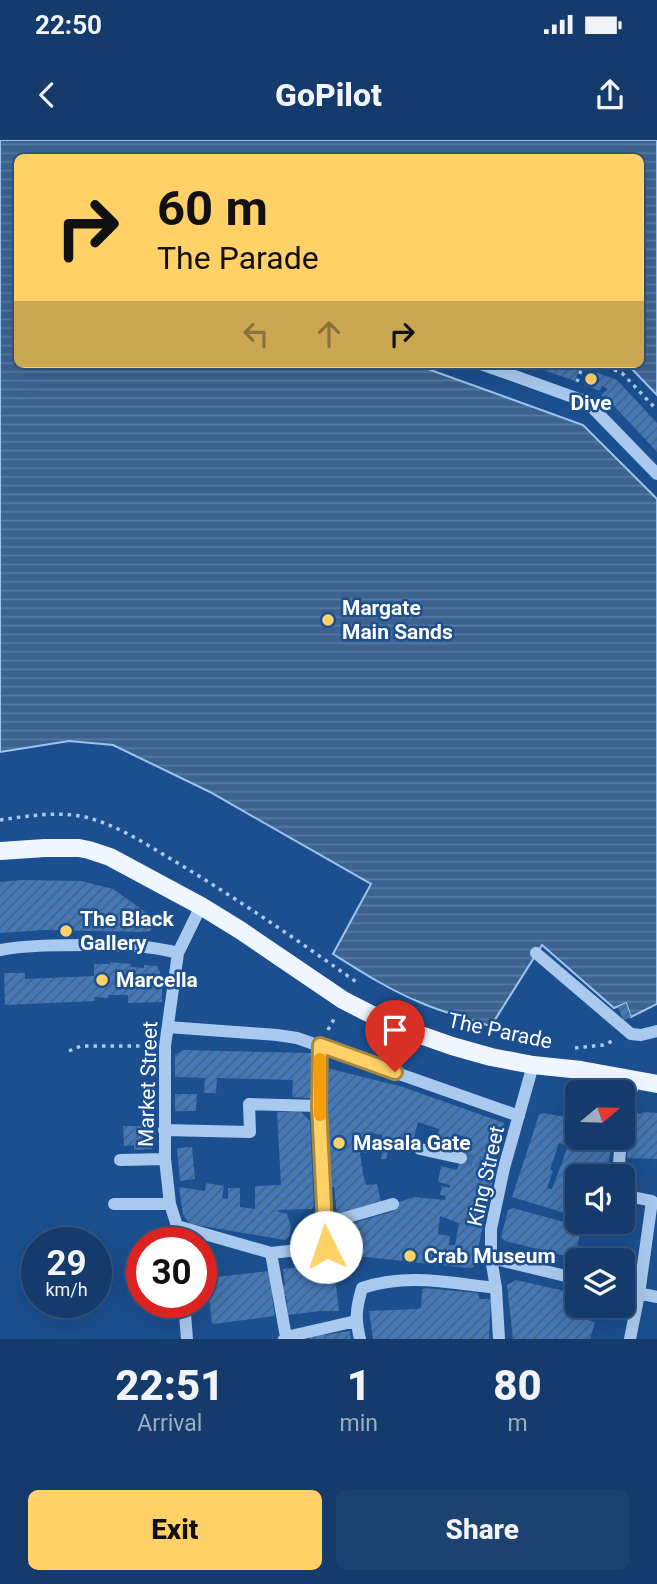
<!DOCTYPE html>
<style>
body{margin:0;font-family:Roboto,sans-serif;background:#1d4271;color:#f1f3f6;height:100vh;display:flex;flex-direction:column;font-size:26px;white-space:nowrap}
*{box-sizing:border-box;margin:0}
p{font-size:23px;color:#9dadc1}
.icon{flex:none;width:38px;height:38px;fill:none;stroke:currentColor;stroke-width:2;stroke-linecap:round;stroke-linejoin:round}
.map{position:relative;height:1199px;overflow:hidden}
.drawer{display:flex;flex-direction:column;background:#143b6b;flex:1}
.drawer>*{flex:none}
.hud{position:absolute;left:14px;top:14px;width:630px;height:214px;border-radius:10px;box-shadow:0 7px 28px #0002,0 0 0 2px #33557e;background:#ffd166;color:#111;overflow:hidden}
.needle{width:46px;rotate:71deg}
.controls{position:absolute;left:565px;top:940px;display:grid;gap:14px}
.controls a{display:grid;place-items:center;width:70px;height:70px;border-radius:10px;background:#143b6b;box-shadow:0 7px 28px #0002,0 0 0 2px #33557e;font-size:35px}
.speed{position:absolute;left:21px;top:1087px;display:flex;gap:14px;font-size:35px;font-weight:700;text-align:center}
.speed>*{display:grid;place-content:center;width:91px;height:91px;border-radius:50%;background:#143b6b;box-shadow:0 7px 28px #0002,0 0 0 2px #33557e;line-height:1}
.speed small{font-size:18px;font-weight:400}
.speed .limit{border:10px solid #d22;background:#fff;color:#111}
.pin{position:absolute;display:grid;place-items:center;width:60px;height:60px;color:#fff;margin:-72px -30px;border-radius:50% 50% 50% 0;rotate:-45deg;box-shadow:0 0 7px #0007}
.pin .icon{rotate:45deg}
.me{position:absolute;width:77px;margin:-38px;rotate:356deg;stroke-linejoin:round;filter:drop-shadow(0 0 5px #0008)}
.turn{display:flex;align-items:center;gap:24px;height:147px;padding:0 28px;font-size:32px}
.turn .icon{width:91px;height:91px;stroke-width:2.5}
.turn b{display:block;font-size:49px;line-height:60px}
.lanes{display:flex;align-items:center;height:66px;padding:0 28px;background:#0003;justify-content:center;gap:35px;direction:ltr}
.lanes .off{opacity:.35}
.eta{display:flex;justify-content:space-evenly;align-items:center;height:119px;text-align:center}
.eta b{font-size:42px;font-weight:800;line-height:49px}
.action{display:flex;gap:14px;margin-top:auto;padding:14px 28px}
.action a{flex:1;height:80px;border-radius:10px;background:#ffd166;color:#111;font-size:28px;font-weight:800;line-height:80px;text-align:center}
.action a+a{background:#1d4271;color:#f1f3f6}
.status{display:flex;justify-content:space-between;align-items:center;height:49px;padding:0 35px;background:#143b6b;direction:ltr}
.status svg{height:19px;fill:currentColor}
header{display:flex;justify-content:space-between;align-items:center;height:91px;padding:0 28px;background:#143b6b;font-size:32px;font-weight:800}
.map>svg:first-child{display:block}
.water{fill:url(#water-rules);stroke:#9cc4f0;stroke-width:2}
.building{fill:url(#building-hatch);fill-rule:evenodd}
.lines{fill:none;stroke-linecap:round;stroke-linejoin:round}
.minor-tunnel{stroke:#3d69a0;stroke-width:12;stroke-dasharray:12 6;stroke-linecap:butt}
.path{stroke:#a9c9ee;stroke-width:3.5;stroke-dasharray:3.5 5;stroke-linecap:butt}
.minor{stroke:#a9c9ee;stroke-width:12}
.major{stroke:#f0f6ff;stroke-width:18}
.route-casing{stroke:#a68842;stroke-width:18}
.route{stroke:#ffd166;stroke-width:12}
.slow{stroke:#f59e0b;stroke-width:12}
.poi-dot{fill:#ffd166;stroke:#1b4f8f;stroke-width:2.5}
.labels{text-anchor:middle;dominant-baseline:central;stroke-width:5;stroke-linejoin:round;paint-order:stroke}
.poi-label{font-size:21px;font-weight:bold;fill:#fff;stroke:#1b4f8f;text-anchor:start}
.street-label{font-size:21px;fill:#fff;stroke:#1b4f8f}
</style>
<div class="status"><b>22:50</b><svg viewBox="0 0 49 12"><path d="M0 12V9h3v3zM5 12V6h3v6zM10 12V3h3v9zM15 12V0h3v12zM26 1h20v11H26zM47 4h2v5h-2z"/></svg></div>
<header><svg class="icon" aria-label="back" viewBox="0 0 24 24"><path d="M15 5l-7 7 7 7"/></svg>GoPilot<svg class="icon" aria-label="share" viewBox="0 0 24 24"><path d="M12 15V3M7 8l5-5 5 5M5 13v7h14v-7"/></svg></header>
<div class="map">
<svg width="657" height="1199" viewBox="0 0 657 1199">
<defs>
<pattern id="water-rules" width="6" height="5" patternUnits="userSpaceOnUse" patternTransform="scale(1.75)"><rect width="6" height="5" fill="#3c6290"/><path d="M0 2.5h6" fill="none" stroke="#597aa1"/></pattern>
<pattern id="building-hatch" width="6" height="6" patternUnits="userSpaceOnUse" patternTransform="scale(1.75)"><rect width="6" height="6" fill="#4478b7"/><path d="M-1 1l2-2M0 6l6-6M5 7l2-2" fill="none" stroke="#486282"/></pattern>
</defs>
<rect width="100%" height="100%" fill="#1b4f8f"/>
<!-- water -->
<path class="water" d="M0,0H657V255L627,224H640V18H18V224H414L583,285L657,359V864L631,877L626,863L614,868L542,805L491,886C467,879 442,872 419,862C388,849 360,831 333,814L371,744L210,652L113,605L69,601L0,612Z"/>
<!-- building -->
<path class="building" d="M525,224H574L580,226L575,241Z
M590,230L617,240L657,283V312L615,267L601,255L608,249L602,246L600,251L584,245Z
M22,740L81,741L113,749L151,776L154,785L150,791L143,792L44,790L0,793V742Z
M110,822L131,824V827L144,828V825L157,826L162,837V862L128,863V855H108V858L94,857L95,861L5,865L4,833H25V839L94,836V824H110Z
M626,863L631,877L623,880L618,867Z
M183,910L311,913L310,958L292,957L293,940L217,938L216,953H204L205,938L175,937V915Z
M327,928L403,947L504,983L488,1036L493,1039L474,1127L469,1128L346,1115L340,1087L394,1071L399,1062L414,1057L445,1060L446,1056L440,1055L442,1046L450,1048V1045L438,1042L441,1026L457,1030L464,1007L461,1006L464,997L454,993L450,1005L436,1001L439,989L418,982L410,1013L389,1008L386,1019H381L383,1007H380L382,995L368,992L366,1013L360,1012L363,1034L366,1045L377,1044L382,1066L337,1075L334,1047H331L327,982ZM440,1076L459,1083L455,1105H449L450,1096L438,1094Z
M175,954H197L196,971H175Z
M578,966V998H613L606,1036H578V1077L512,1057L539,975L543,973L571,978L573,968ZM559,1003L568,1006L552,1049L547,1048L553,1031L550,1030Z
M300,971L310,981L314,1065L312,1069L277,1070L279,1072L287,1074L291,1086L290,1096L285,1100L190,1084L183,1075L179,1047L205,1051L206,1043L224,1046L222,1058L228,1059V1048H240V1067L255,1069V1046L281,1045L277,972Z
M643,972L657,973V1019L627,1018L630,977L636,973L641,974Z
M123,986H151L152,1009L134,1010V1005L124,1006Z
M192,1007L195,1039L180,1041L177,1008Z
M513,1068L582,1087L574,1118L505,1101L501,1097L508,1070Z
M315,1125L334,1128L339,1171H320L288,1175L286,1156L272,1157L275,1176L212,1184L207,1138L269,1131L271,1147L285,1145L283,1129Z
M516,1140L578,1154V1166H583L580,1178L595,1182L590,1199H513L507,1145Z
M425,1148L477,1153L480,1159H491L489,1199H373L369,1171L418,1169L421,1167L422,1150Z
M350,1191L351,1199H310V1197Z"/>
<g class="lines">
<!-- minor-tunnel -->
<path class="minor-tunnel" d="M461,1018L491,1025"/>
<!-- path -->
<path class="path" d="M598,224L622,233L657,270
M577,242L583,224
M0,680C28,676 57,671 85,677C118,685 147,705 176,722C239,760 299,801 359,844
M328,890L334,879
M575,908L603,905L615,900
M69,911L81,906H149
M337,1118L352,1137"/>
<!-- minor -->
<path class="minor" d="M481,224L587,262L657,334
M0,810C28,805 58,805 87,805C117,805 149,805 178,813
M536,813L631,894L641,895L657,891
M168,887L277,895L297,898L519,976
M623,978L624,971L635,940
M164,990L250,992L249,964L319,966
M420,1009L461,1018
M120,1020L165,1019
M618,1036L621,998
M623,1051L628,1056L652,1061L639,1154L630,1199
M114,1064H170
M324,1084L393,1064
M177,1086L271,1113L325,1107L319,966L320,905
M178,1102L177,1086L170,1064L165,1019V906L178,813L201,766
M271,1113L286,1197
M491,1118L578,1139
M623,1150L657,1157
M184,1162L187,1199
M284,1199L286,1197L356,1181
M360,1199C355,1178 356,1169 362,1148C408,1133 449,1143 496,1148
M499,1199L496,1148L491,1118V1089L504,1028L533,925"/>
<!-- major -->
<path class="major" d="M0,711L45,708H79L89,710L110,717L201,766L240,790L343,860L392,885L452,906L491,917L533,925L581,930L657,944"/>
</g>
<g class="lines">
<defs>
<path id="route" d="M326,1107L319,966L320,905L395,932"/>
</defs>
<!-- route casing -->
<use href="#route" class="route-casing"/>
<!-- route -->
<use href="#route" class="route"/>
<!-- slow -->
<path class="slow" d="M320,975V919"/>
</g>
<!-- markers -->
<g class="poi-dot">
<circle cx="591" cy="239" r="7"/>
<circle cx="328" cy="480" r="7"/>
<circle cx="66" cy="791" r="7"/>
<circle cx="102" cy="840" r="7"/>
<circle cx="339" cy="1003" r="7"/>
<circle cx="410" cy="1116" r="7"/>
</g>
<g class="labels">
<!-- poi labels -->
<g class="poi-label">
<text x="591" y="263" text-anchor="middle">Dive</text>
<text x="342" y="468">Margate<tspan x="342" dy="24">Main Sands</tspan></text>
<text x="80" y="779">The Black<tspan x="80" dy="24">Gallery</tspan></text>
<text x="116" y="840">Marcella</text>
<text x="353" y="1003">Masala Gate</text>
<text x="424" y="1116">Crab Museum</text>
</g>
<!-- street labels -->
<g class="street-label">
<text transform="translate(500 891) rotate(12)">The Parade</text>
<text transform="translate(148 944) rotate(-88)">Market Street</text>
<text transform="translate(486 1036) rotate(-77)">King Street</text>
</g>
</g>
</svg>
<div class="controls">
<a><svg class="needle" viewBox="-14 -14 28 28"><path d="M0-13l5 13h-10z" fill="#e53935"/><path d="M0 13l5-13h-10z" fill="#9dadc1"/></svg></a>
<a><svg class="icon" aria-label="sound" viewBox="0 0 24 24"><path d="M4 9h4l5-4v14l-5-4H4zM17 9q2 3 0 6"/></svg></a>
<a><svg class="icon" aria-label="layers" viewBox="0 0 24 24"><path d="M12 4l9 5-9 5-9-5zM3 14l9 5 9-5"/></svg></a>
</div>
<div class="speed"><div>29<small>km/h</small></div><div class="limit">30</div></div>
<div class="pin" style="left:395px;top:932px;background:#d93025"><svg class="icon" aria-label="arrive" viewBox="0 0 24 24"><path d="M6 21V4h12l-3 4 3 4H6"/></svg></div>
<svg class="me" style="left:326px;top:1107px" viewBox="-20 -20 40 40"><circle r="19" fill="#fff"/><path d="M0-13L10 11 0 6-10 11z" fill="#ffd166"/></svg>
<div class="hud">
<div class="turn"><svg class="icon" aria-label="right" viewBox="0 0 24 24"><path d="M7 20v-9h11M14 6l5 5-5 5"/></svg><div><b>60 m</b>The Parade</div></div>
<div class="lanes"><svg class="icon off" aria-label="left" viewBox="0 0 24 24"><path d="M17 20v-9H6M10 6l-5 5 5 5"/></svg><svg class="icon off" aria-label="ahead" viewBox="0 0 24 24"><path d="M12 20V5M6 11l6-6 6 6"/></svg><svg class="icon" aria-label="right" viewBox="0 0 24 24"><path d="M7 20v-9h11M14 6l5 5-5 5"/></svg></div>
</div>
</div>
<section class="drawer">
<div class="eta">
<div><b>22:51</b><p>Arrival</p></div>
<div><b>1</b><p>min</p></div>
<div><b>80</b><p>m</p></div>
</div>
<div class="action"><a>Exit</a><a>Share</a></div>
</section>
